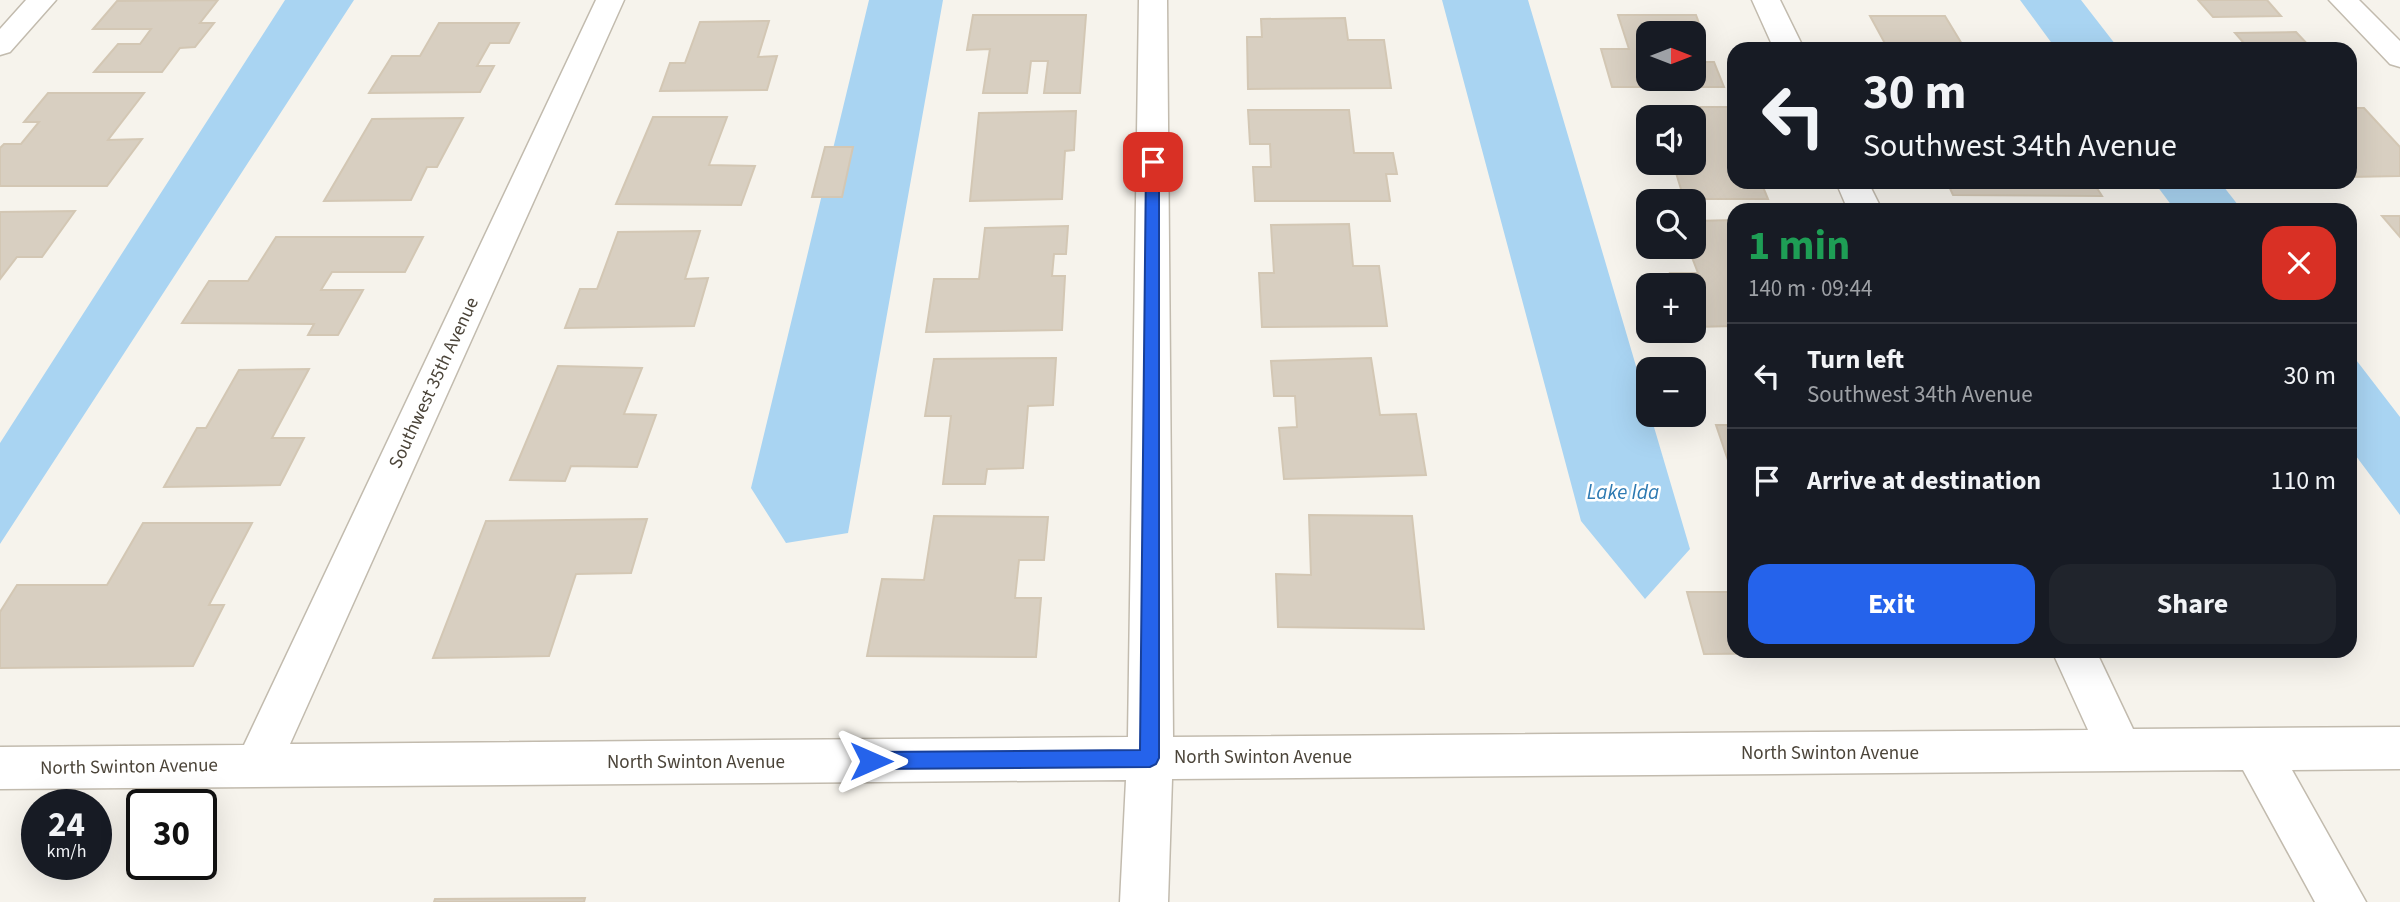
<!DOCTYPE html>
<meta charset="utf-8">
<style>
body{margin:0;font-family:"Source Sans 3",sans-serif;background:#20242c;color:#f1f3f6;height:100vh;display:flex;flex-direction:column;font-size:26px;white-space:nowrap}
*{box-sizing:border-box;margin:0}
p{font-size:23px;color:#9ea1a6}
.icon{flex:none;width:38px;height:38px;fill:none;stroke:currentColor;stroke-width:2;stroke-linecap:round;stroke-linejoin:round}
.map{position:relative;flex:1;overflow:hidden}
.sheet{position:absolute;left:1727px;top:203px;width:630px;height:455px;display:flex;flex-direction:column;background:#171b24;border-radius:21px;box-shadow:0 7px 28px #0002}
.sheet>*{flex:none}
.guide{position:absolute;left:1727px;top:42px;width:630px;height:147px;border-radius:21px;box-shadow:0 7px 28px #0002;background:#171b24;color:#f1f3f6;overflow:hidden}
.needle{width:46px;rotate:90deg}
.tools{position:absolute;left:1636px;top:21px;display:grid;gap:14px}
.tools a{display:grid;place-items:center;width:70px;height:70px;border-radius:14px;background:#171b24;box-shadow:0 7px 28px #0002;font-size:35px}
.speed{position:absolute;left:21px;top:789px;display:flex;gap:14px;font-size:35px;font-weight:700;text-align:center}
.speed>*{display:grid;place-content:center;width:91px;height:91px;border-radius:50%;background:#171b24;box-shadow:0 7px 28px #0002;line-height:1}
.speed small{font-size:18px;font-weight:400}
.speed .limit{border:4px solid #111;border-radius:10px;background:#fff;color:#111}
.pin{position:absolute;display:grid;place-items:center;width:60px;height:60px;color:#fff;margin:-30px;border-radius:14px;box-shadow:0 4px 10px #0006}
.me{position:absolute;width:77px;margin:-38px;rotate:90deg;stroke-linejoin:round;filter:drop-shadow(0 0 5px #0008)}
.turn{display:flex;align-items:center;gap:24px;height:147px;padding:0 21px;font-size:32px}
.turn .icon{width:91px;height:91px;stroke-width:2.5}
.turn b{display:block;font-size:49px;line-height:60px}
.round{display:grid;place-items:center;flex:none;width:74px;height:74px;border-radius:21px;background:#20242c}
.overview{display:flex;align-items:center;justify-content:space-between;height:119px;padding:0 21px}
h1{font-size:42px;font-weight:700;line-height:52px;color:#1e9e55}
.cta{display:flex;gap:14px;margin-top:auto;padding:14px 21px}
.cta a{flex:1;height:80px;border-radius:21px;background:#2563eb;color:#fff;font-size:28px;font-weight:700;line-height:80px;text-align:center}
.cta a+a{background:#20242c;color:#f1f3f6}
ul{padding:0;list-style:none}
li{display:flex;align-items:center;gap:21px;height:105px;padding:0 21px;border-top:2px solid #363941}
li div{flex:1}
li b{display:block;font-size:26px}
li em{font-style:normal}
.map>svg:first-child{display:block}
.water{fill:#a9d4f2}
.building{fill:#d8cfc1;stroke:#d3c7b4;stroke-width:2}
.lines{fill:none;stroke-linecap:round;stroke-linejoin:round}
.minor-casing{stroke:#c2bbae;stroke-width:3}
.minor{fill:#fff;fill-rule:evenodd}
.route{fill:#2563eb;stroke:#184099;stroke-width:2}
.labels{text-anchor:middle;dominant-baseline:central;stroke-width:5;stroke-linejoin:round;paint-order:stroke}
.street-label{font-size:19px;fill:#4b4439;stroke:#fff}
.water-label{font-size:21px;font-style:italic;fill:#2e7ab2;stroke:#fff}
</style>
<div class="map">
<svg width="2400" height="902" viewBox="0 0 2400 902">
<rect width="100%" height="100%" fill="#f6f3ec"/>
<!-- water -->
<path class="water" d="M285,0H354L0,544V443Z
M869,0H943L848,533L786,543L751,488Z
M1442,0H1528L1690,549L1645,599L1581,521Z
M2020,0H2081L2119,49H2056Z
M2154,182H2220L2242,210H2175Z
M2350,352L2400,417V515L2350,448Z"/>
<!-- building -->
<path class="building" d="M218,0L200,23H214L195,47L180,48L162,72H94L118,44H140L151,29H93L117,1Z
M2198,0H2267L2281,16L2213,17Z
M973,15H1086L1080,93H1044L1048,61H1031L1027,93H983L990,49L967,50Z
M1618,15H1696L1704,37H1694V33H1648V79H1694V62H1714L1724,87H1612L1601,49H1629Z
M1870,16H1945L1965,49H1888Z
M1345,18L1348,40H1384L1391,88L1248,89L1247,37H1262L1261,19Z
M769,21L758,57L777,56L767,90L660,91L670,63H685L700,22Z
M439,23H519L509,43H490L477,66H494L480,92L369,93L392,56H420Z
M2296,32L2312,49H2249L2235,33Z
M48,93H144L108,140L142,139L107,186H0V148L4,144H21L39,122H24Z
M1655,107H1733L1734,182H1761L1768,199H1684L1673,163H1694V117H1658Z
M2350,108H2364L2400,147V176L2350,177Z
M1248,110H1349L1354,153H1393L1397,174H1386L1390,201H1255L1253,167H1271L1270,144H1250Z
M1076,111L1074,150L1065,151L1062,199L970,201L979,113Z
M653,117H727L709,165L755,166L741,205L616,204Z
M463,118L437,167H427L411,200L324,201L372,119Z
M825,147H853L842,197H812Z
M1947,182H2093L2102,196L1953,195Z
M75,211L42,257H17L0,279V212Z
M2382,216H2400V237Z
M1734,220V326L1694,327V285H1674L1670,273H1698L1688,247H1694V221Z
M1349,224L1353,266H1379L1387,326L1262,327L1259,273H1274L1271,225Z
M1068,226L1066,254H1054L1052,276H1065L1062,330L926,332L934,279H979L985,228Z
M700,231L685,279L708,278L694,326L565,328L580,289H597L618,232Z
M276,237H423L405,272H332L321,290H363L338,335H308L314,324L182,323L209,281H248Z
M1056,358L1053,405L1028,406L1023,468L987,469L985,484H943L951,416H925L934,359Z
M1371,358L1380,415L1416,414L1426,475L1284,479L1279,428L1297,427L1295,396H1274L1271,361Z
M558,366L642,368L624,414L656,415L637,467L571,466L565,481L510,480Z
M309,369L272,438H304L280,485L164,487L197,428H206L239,370Z
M1716,425H1734V478Z
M1309,515L1412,516L1424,629L1278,627L1276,574L1311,575Z
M934,516L1048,517L1044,560H1019L1015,598H1041L1036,657L867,656L882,579L924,580Z
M647,519L631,573L576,574L549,656L433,658L486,521Z
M143,523H252L209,605H224L193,666L0,668V612L17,585H107Z
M1687,592H1734V651L1929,652L1704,654Z
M585,898L584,902H434L435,899Z"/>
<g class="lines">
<defs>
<path id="minor" d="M26,0H56L10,52L0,55V29Z
M596,0H624L290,744L1128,737L1139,0H1167L1173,737L2088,730L2052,651H2096L2133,729L2400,727V769L2292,770L2366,902H2315L2243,770L1172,779L1168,902H1120L1126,780L0,789V747L244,745Z
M1752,0H1780L1804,49H1774Z
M2329,0H2359L2400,41V67L2390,64Z
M1836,182H1868L1882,210H1848Z"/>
</defs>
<!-- minor casing -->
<use href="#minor" class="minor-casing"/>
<!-- minor -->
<use href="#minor" class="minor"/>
</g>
<!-- route -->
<path class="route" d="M1153,158L1159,162V758L1156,764L1150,767L871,769L864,767L861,761L864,754L871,752L1140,750L1146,162Z"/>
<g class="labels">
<!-- street labels -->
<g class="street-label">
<text transform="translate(434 383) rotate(-65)">Southwest 35th Avenue</text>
<text x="1830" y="753">North Swinton Avenue</text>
<text x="1263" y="757">North Swinton Avenue</text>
<text x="696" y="762">North Swinton Avenue</text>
<text transform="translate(129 767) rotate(-1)">North Swinton Avenue</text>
</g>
<!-- water labels -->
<g class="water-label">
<text x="1623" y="492">Lake Ida</text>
</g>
</g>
</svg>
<div class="tools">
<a><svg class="needle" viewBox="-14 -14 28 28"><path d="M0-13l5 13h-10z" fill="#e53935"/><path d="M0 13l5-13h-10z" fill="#9ea1a6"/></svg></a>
<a><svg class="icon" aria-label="sound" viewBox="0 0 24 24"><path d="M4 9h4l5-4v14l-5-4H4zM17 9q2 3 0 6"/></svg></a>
<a><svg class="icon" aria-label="search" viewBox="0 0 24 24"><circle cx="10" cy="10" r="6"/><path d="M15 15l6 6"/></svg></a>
<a>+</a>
<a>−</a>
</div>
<div class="speed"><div>24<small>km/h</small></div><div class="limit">30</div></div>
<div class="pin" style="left:1153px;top:162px;background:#d93025"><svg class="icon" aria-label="arrive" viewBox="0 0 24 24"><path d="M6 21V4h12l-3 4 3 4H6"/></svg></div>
<svg class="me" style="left:871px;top:761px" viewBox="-20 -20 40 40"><path d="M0-17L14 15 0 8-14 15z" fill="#2563eb" stroke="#fff" stroke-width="4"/></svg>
<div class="guide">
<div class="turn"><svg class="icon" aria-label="left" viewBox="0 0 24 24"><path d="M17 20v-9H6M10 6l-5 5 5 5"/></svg><div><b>30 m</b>Southwest 34th Avenue</div></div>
</div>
<section class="sheet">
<div class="overview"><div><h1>1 min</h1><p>140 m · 09:44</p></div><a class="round" style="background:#d93025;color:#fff"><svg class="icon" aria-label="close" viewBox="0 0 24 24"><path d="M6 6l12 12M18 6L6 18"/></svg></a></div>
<ul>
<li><svg class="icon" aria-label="left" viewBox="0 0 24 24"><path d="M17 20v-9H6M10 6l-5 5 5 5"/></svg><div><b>Turn left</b><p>Southwest 34th Avenue</p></div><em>30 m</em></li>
<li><svg class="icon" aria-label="arrive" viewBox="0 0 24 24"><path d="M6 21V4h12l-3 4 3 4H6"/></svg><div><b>Arrive at destination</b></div><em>110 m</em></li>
</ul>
<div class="cta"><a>Exit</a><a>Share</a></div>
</section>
</div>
